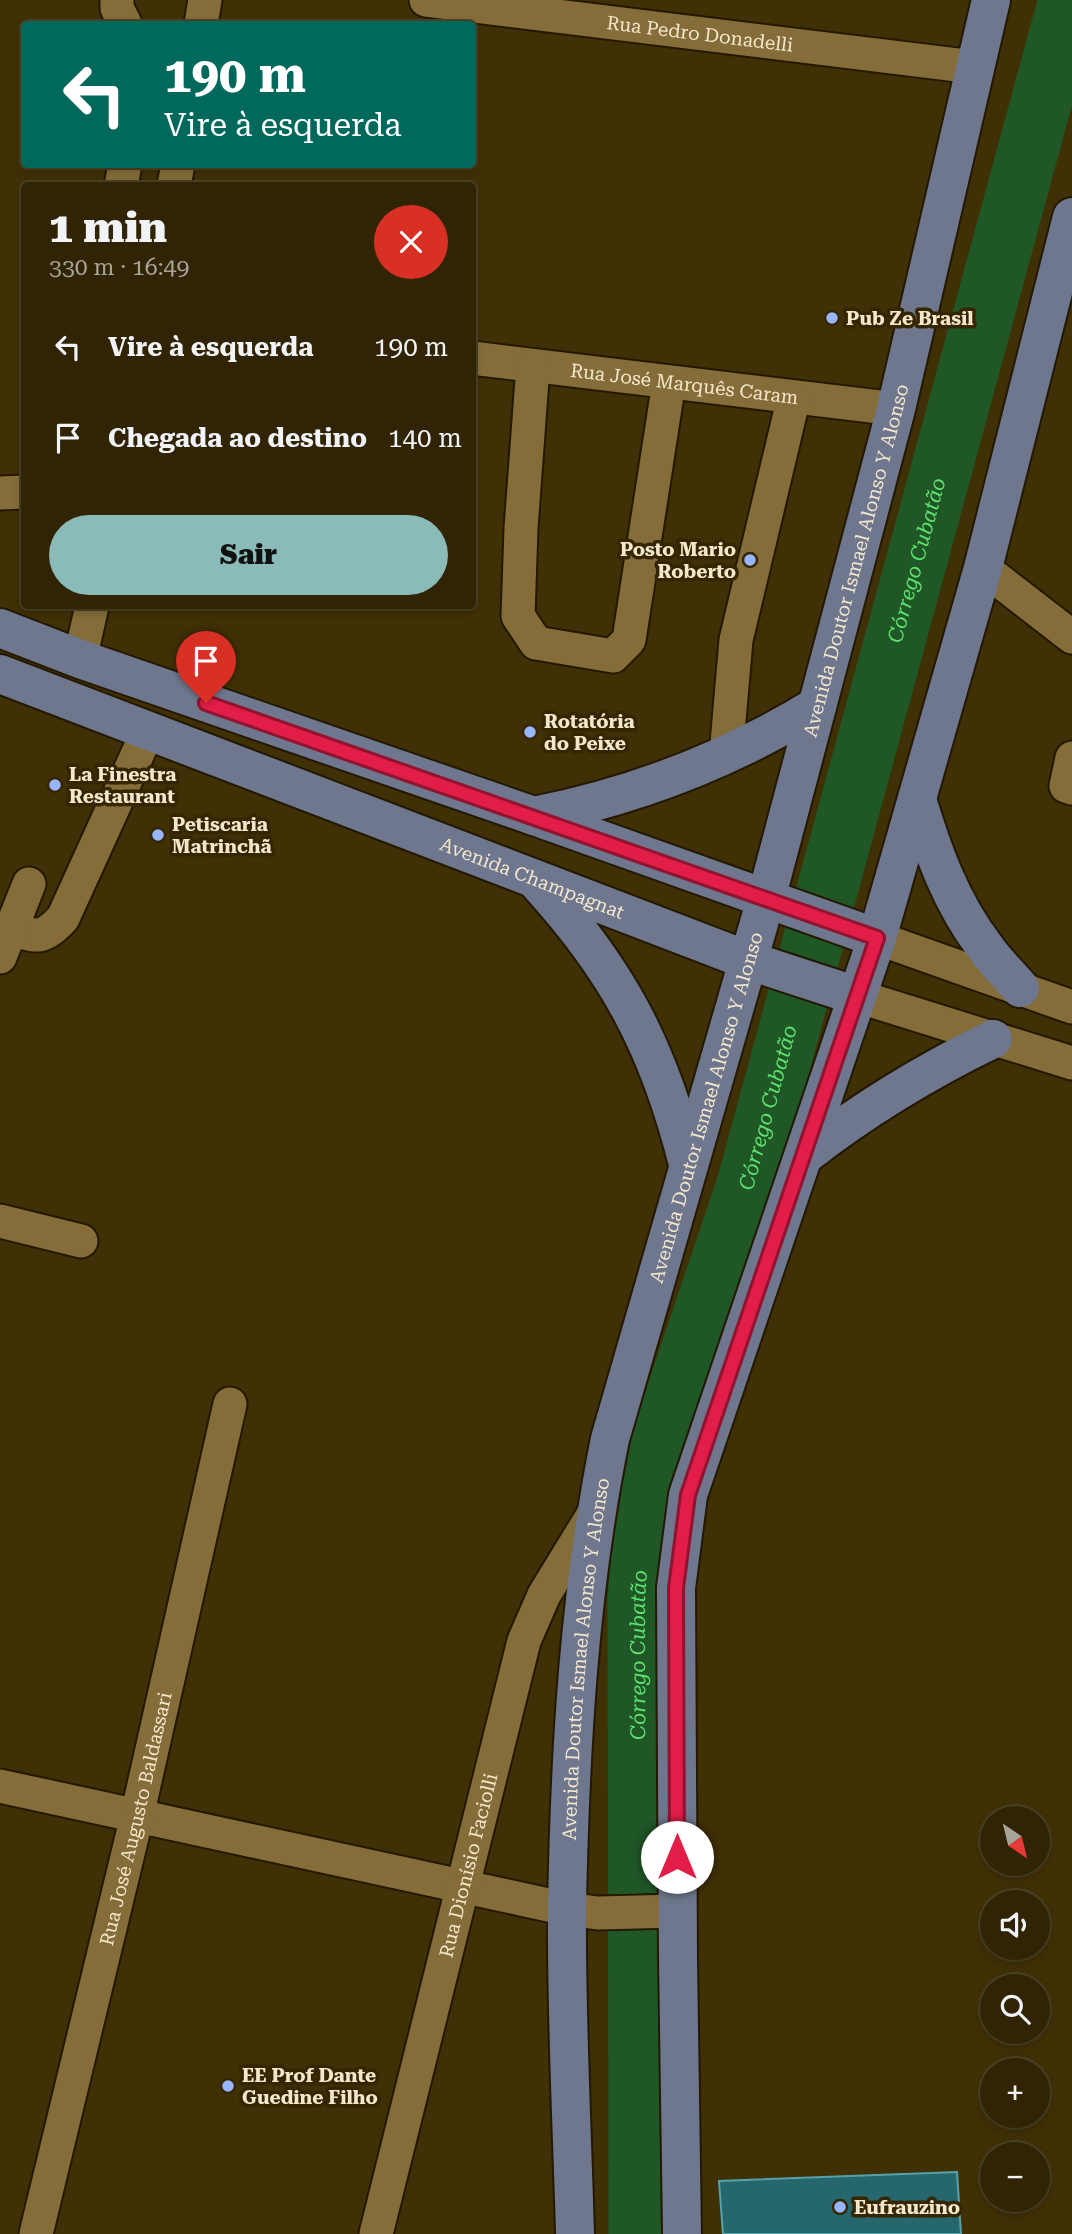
<!DOCTYPE html>
<html lang="pt">
<meta charset="utf-8">
<style>
body{margin:0;font-family:"Roboto Serif",serif;background:#3c3013;color:#f1f3f6;height:100vh;display:flex;flex-direction:column;font-size:26px;white-space:nowrap}
*{box-sizing:border-box;margin:0}
p{font-size:23px;color:#a8a49a}
.icon{flex:none;width:38px;height:38px;fill:none;stroke:currentColor;stroke-width:2;stroke-linecap:round;stroke-linejoin:round}
.map{position:relative;flex:1;overflow:hidden}
.details{position:absolute;left:21px;top:182px;width:455px;height:427px;display:flex;flex-direction:column;background:#302404;border-radius:7px;box-shadow:0 4px 10px #0003,0 0 0 2px #4b4126}
.details>*{flex:none}
.hud{position:absolute;left:21px;top:21px;width:455px;height:147px;border-radius:7px;box-shadow:0 4px 10px #0003,0 0 0 2px #4b4126;background:#00695c;color:#fff;overflow:hidden}
.needle{width:46px;rotate:145deg}
.buttons{position:absolute;left:980px;top:1806px;display:grid;gap:14px}
.buttons a{display:grid;place-items:center;width:70px;height:70px;border-radius:50%;background:#302404;box-shadow:0 4px 10px #0003,0 0 0 2px #4b4126;font-size:35px}
.pin{position:absolute;display:grid;place-items:center;width:60px;height:60px;color:#fff;margin:-72px -30px;border-radius:50% 50% 50% 0;rotate:-45deg;box-shadow:0 0 7px #0007}
.pin .icon{rotate:45deg}
.me{position:absolute;width:77px;margin:-38px;rotate:0deg;stroke-linejoin:round;filter:drop-shadow(0 0 5px #0008)}
.turn{display:flex;align-items:center;gap:24px;height:147px;padding:0 28px;font-size:32px}
.turn .icon{width:91px;height:91px;stroke-width:2.5}
.turn b{display:block;font-size:49px;line-height:60px}
.round{display:grid;place-items:center;flex:none;width:74px;height:74px;border-radius:37px;background:#3c3013}
.headline{display:flex;align-items:center;justify-content:space-between;height:119px;padding:0 28px}
h1{font-size:42px;font-weight:800;line-height:52px}
.button{display:flex;gap:14px;margin-top:auto;padding:14px 28px}
.button a{flex:1;height:80px;border-radius:42px;background:#8bbbb9;color:#111;font-size:28px;font-weight:800;line-height:80px;text-align:center}
ul{padding:0;list-style:none}
li{display:flex;align-items:center;gap:21px;height:91px;padding:0 28px}
li div{flex:1}
li b{display:block;font-size:26px}
li em{font-style:normal}
.map>svg:first-child{display:block}
.lines{fill:none;stroke-linecap:round;stroke-linejoin:round}
.river{stroke:#205727;stroke-width:61}
.building{fill:#26666d;stroke:#56a1aa;stroke-width:2}
.minor-casing{stroke:#231800;stroke-width:37}
.major-casing{stroke:#231800;stroke-width:42}
.minor{stroke:#846d39;stroke-width:33}
.major{stroke:#6e778d;stroke-width:38}
.route-casing{stroke:#92132f;stroke-width:18}
.route{stroke:#e11d48;stroke-width:12}
.poi-dot{fill:#97b6fd;stroke:#362600;stroke-width:2.5}
.labels{text-anchor:middle;dominant-baseline:central;stroke-width:7;stroke-linejoin:round;paint-order:stroke}
.street-label{font-size:19px;fill:#f4e7cd;stroke:#362600}
.poi-label{font-size:19px;font-weight:bold;fill:#f4e7cd;stroke:#362600;text-anchor:start}
.water-label{font-size:21px;font-style:italic;fill:#5ee06e;stroke:#362600}
</style>
<div class="map">
<svg width="1072" height="2234" viewBox="0 0 1072 2234">
<rect width="100%" height="100%" fill="#403006"/>
<g class="lines">
<!-- river -->
<path class="river" id="s1" d="M639,2234L638,1600L646,1485L747,1185L1069,0"/>
</g>
<!-- building -->
<path class="building" d="M957,2172L961,2234H723L719,2181Z"/>
<g class="lines">
<defs>
<g id="minor">
<path d="M117,0V8L125,24"/>
<path id="s2" d="M426,0L974,67"/>
<path d="M201,24L205,0"/>
<path d="M121,186L125,164"/>
<path d="M174,186L178,164"/>
<path id="s3" d="M472,358L896,409"/>
<path d="M533,366L521,528L518,616L536,643L613,656L629,640L669,382"/>
<path d="M0,493L24,492"/>
<path d="M983,568L1072,637"/>
<path d="M80,659L92,606"/>
<path d="M726,755L736,640L794,397"/>
<path d="M1072,758L1066,786L1072,788"/>
<path d="M11,927C37,939 43,939 63,918L148,731"/>
<path d="M877,938L1072,1007"/>
<path d="M0,957L29,884"/>
<path d="M857,996L1072,1063"/>
<path d="M0,1221L81,1241"/>
<path d="M0,1786L567,1909L598,1913L678,1911"/>
<path id="s4" d="M36,2234L137,1816L230,1404"/>
<path id="s5" d="M376,2234L524,1641L544,1595L596,1510"/>
</g>
<g id="major">
<path d="M0,628L80,659L534,816L877,938"/>
<path id="s6" d="M0,674L747,960L857,996"/>
<path d="M917,799C933,852 951,903 985,947C995,962 1009,975 1020,988"/>
<path d="M534,816C635,796 729,760 817,706"/>
<path d="M539,884C619,972 659,1049 688,1164"/>
<path d="M805,1155C864,1109 925,1072 993,1039"/>
<path id="s7" d="M575,2234C572,2125 566,2015 567,1906C570,1750 579,1592 610,1439L766,899L896,409L991,0"/>
<path d="M682,2234L678,1957L676,1588L688,1495L877,938L983,568L1072,217"/>
</g>
</defs>
<!-- minor casing -->
<use href="#minor" class="minor-casing"/>
<!-- major casing -->
<use href="#major" class="major-casing"/>
<!-- minor -->
<use href="#minor" class="minor"/>
<!-- major -->
<use href="#major" class="major"/>
</g>
<g class="lines">
<defs>
<path id="route" d="M206,703L877,938L688,1495L676,1588L677,1857"/>
</defs>
<!-- route casing -->
<use href="#route" class="route-casing"/>
<!-- route -->
<use href="#route" class="route"/>
</g>
<!-- markers -->
<g class="poi-dot">
<circle cx="832" cy="318" r="7"/>
<circle cx="750" cy="560" r="7"/>
<circle cx="530" cy="732" r="7"/>
<circle cx="55" cy="785" r="7"/>
<circle cx="158" cy="835" r="7"/>
<circle cx="228" cy="2086" r="7"/>
<circle cx="840" cy="2207" r="7"/>
</g>
<g class="labels">
<!-- street labels -->
<g class="street-label">
<text stroke="none"><textPath href="#s2" startOffset="276">Rua Pedro Donadelli</textPath></text>
<text stroke="none"><textPath href="#s3" startOffset="214">Rua José Marquês Caram</textPath></text>
<text stroke="none"><textPath href="#s7" startOffset="1710">Avenida Doutor Ismael Alonso Y Alonso</textPath></text>
<text stroke="none"><textPath href="#s6" startOffset="570">Avenida Champagnat</textPath></text>
<text stroke="none"><textPath href="#s7" startOffset="1143">Avenida Doutor Ismael Alonso Y Alonso</textPath></text>
<text stroke="none"><textPath href="#s7" startOffset="576">Avenida Doutor Ismael Alonso Y Alonso</textPath></text>
<text stroke="none"><textPath href="#s4" startOffset="427">Rua José Augusto Baldassari</textPath></text>
<text stroke="none"><textPath href="#s5" startOffset="380">Rua Dionísio Faciolli</textPath></text>
</g>
<!-- poi labels -->
<g class="poi-label">
<text x="846" y="318">Pub Ze Brasil</text>
<text x="736" y="549" text-anchor="end">Posto Mario<tspan x="736" dy="22">Roberto</tspan></text>
<text x="544" y="721">Rotatória<tspan x="544" dy="22">do Peixe</tspan></text>
<text x="69" y="774">La Finestra<tspan x="69" dy="22">Restaurant</tspan></text>
<text x="172" y="824">Petiscaria<tspan x="172" dy="22">Matrinchã</tspan></text>
<text x="242" y="2075">EE Prof Dante<tspan x="242" dy="22">Guedine Filho</tspan></text>
<text x="854" y="2207">Eufrauzino</text>
</g>
<!-- water labels -->
<g class="water-label">
<text stroke="none"><textPath href="#s1" startOffset="1713">Córrego Cubatão</textPath></text>
<text stroke="none"><textPath href="#s1" startOffset="1146">Córrego Cubatão</textPath></text>
<text stroke="none"><textPath href="#s1" startOffset="579">Córrego Cubatão</textPath></text>
</g>
</g>
</svg>
<div class="buttons">
<a><svg class="needle" viewBox="-14 -14 28 28"><path d="M0-13l5 13h-10z" fill="#e53935"/><path d="M0 13l5-13h-10z" fill="#a8a49a"/></svg></a>
<a><svg class="icon" aria-label="sound" viewBox="0 0 24 24"><path d="M4 9h4l5-4v14l-5-4H4zM17 9q2 3 0 6"/></svg></a>
<a><svg class="icon" aria-label="search" viewBox="0 0 24 24"><circle cx="10" cy="10" r="6"/><path d="M15 15l6 6"/></svg></a>
<a>+</a>
<a>−</a>
</div>
<div class="pin" style="left:206px;top:703px;background:#d93025"><svg class="icon" aria-label="arrive" viewBox="0 0 24 24"><path d="M6 21V4h12l-3 4 3 4H6"/></svg></div>
<svg class="me" style="left:677px;top:1857px" viewBox="-20 -20 40 40"><circle r="19" fill="#fff"/><path d="M0-13L10 11 0 6-10 11z" fill="#e11d48"/></svg>
<div class="hud">
<div class="turn"><svg class="icon" aria-label="left" viewBox="0 0 24 24"><path d="M17 20v-9H6M10 6l-5 5 5 5"/></svg><div><b>190 m</b>Vire à esquerda</div></div>
</div>
<section class="details">
<div class="headline"><div><h1>1 min</h1><p>330 m · 16:49</p></div><a class="round" style="background:#d93025;color:#fff"><svg class="icon" aria-label="close" viewBox="0 0 24 24"><path d="M6 6l12 12M18 6L6 18"/></svg></a></div>
<ul>
<li><svg class="icon" aria-label="left" viewBox="0 0 24 24"><path d="M17 20v-9H6M10 6l-5 5 5 5"/></svg><div><b>Vire à esquerda</b></div><em>190 m</em></li>
<li><svg class="icon" aria-label="arrive" viewBox="0 0 24 24"><path d="M6 21V4h12l-3 4 3 4H6"/></svg><div><b>Chegada ao destino</b></div><em>140 m</em></li>
</ul>
<div class="button"><a>Sair</a></div>
</section>
</div>
